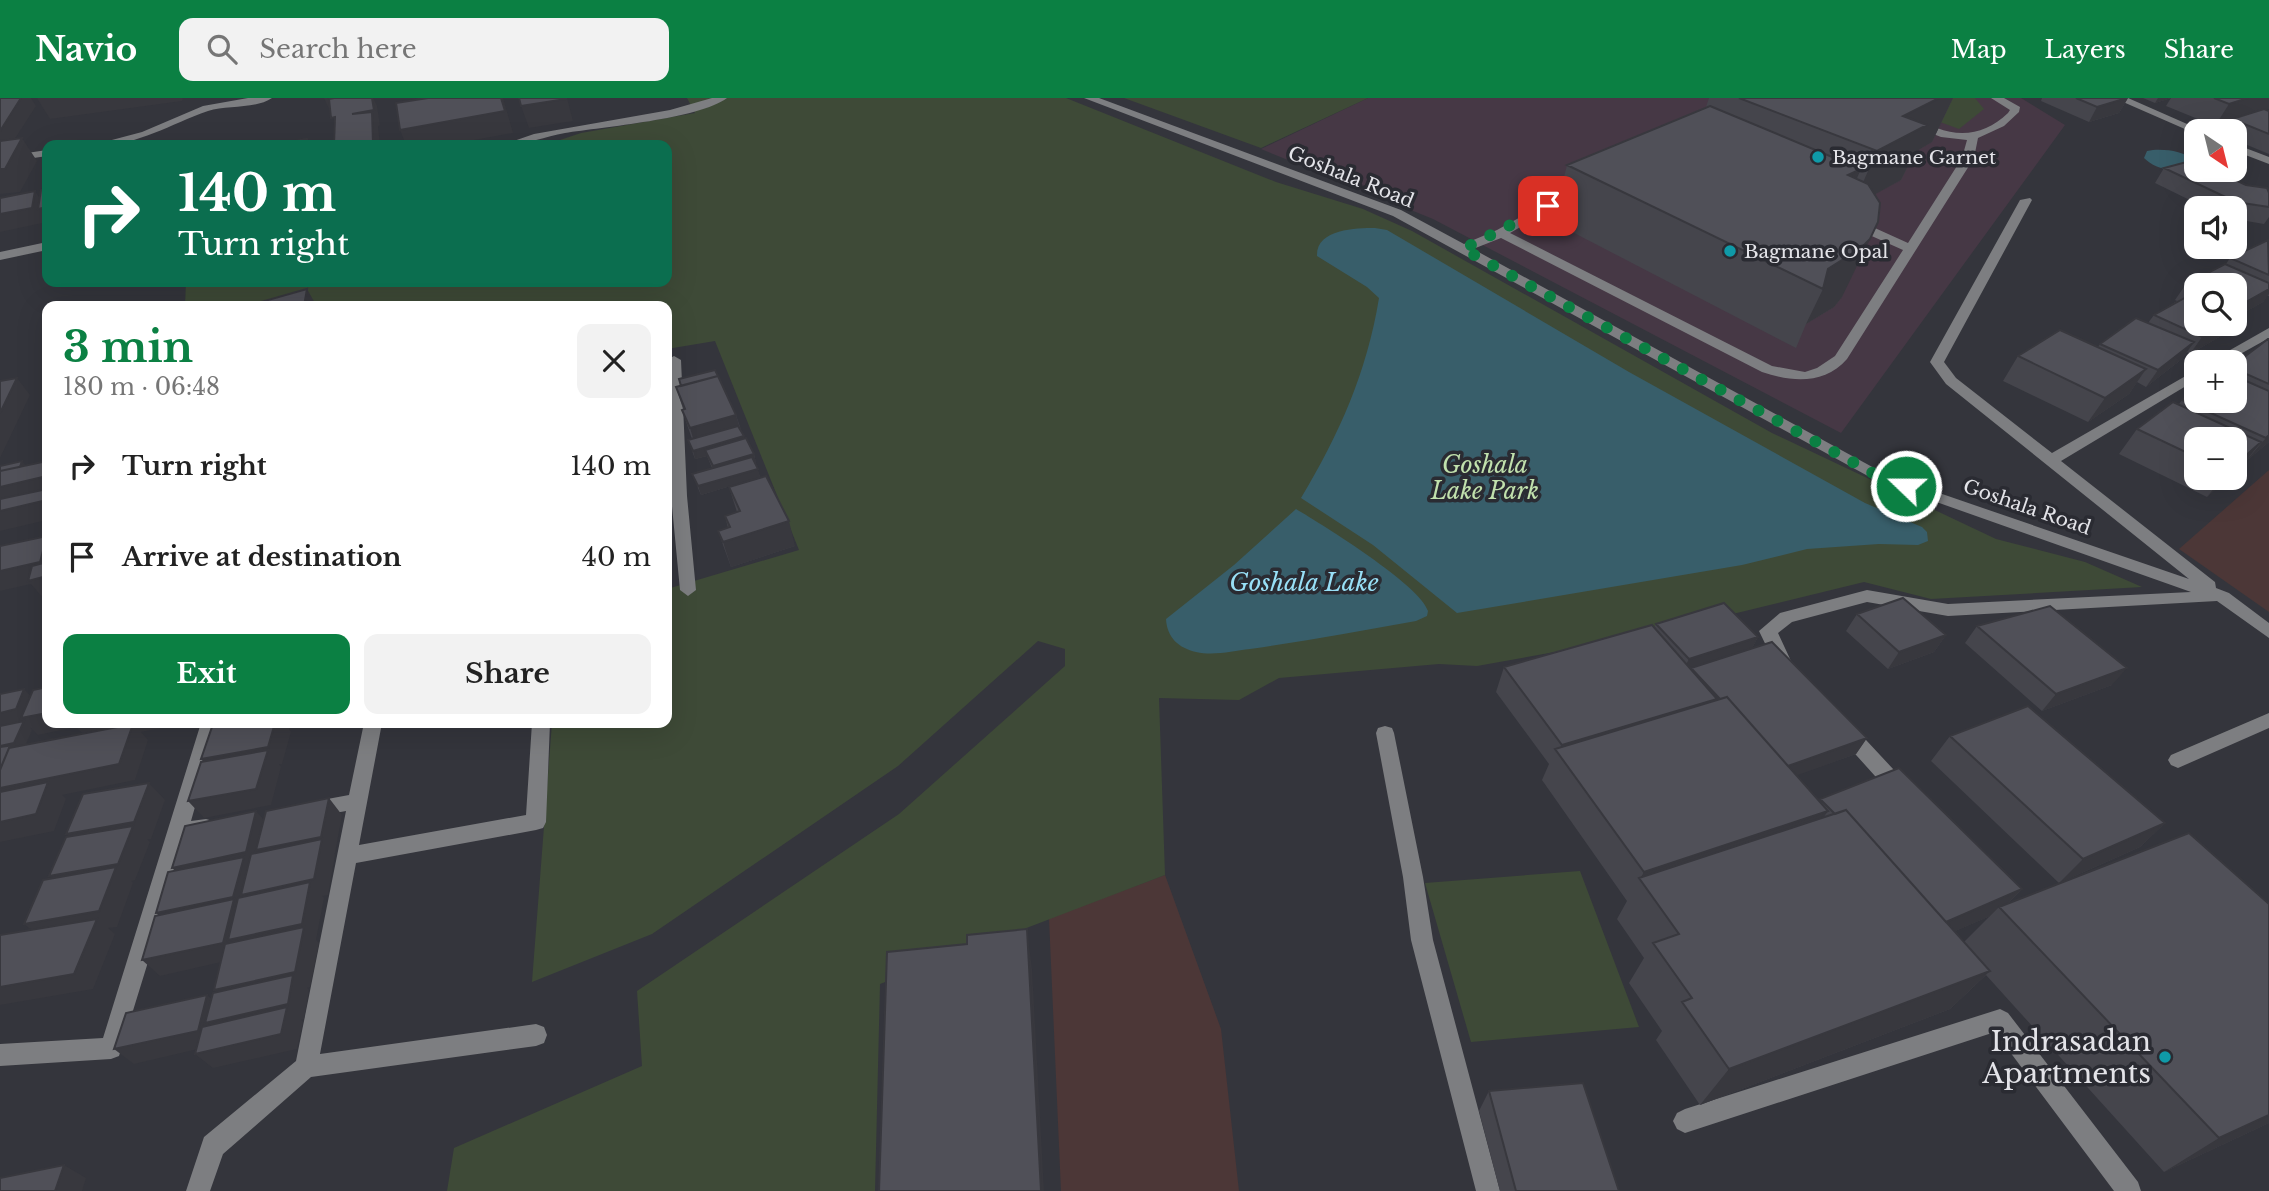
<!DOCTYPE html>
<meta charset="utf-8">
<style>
body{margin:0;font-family:"Libre Baskerville",serif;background:#f2f2f2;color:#222;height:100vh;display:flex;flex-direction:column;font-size:26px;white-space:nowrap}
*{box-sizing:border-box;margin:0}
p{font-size:23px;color:#767676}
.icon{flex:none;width:38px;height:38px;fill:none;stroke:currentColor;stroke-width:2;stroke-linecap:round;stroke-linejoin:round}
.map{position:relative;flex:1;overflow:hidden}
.drawer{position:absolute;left:42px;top:203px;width:630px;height:427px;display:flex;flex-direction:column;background:#fff;border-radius:14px;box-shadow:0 7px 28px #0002}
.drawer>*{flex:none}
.top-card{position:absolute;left:42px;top:42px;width:630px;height:147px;border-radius:14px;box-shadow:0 7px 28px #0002;background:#0b6e4f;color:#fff;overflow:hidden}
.needle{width:46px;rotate:145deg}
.fabs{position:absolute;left:2184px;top:21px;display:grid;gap:14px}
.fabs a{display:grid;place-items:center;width:63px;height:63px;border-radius:14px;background:#fff;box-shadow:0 7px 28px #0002;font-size:35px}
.pin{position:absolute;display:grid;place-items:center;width:60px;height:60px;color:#fff;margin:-30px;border-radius:14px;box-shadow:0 4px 10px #0006}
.me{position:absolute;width:77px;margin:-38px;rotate:292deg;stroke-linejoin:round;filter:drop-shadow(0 0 5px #0008)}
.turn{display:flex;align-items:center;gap:24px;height:147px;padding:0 21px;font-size:32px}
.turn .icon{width:91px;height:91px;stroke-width:2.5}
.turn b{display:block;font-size:49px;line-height:60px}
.round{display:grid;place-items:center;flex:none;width:74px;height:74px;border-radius:14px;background:#f2f2f2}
.summary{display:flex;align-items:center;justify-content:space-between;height:119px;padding:0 21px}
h1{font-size:42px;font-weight:800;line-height:52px;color:#0b8043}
.cta{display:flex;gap:14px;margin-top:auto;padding:14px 21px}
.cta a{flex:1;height:80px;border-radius:14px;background:#0b8043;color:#fff;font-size:28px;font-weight:800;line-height:80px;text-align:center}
.cta a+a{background:#f2f2f2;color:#222}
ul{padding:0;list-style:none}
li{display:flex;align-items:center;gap:21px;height:91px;padding:0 21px}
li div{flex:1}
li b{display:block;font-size:26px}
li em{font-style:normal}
header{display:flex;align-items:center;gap:42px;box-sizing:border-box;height:98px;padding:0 35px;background:#0b8043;color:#fff}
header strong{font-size:33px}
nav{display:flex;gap:38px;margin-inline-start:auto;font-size:24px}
.search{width:490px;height:63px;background:#f2f2f2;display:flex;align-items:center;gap:18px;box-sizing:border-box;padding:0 24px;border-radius:14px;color:#767676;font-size:26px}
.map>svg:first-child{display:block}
.commercial{fill:#463845}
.industrial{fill:#4c3737}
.green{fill:#3e4a37}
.water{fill:#385e6a}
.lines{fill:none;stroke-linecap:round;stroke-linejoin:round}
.minor{fill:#7d7e81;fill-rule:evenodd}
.wall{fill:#45454c;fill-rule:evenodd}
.shaded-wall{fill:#38383e;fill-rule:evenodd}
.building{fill:#505058;stroke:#38383e;stroke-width:2}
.route{stroke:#0b8043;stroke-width:12;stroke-dasharray:0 21.6}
.culture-dot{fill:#0f9aa8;stroke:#2a2b32;stroke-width:2.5}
.labels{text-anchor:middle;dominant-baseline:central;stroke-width:7;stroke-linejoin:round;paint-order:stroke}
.far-poi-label{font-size:19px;fill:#e3e3e8;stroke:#2a2b32;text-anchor:start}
.far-street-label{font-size:19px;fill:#e3e3e8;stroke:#2a2b32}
.park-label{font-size:23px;font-style:italic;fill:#c1e1ad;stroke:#2a2b32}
.water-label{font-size:24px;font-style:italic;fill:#98dff6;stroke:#2a2b32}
.near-poi-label{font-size:28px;fill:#e3e3e8;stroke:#2a2b32;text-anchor:end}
</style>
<header>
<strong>Navio</strong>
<div class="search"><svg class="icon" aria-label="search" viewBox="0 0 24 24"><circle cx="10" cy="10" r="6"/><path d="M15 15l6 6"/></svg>Search here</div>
<nav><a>Map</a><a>Layers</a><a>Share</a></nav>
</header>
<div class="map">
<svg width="2269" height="1093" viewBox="0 0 2269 1093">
<rect width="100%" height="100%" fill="#34353c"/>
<!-- commercial -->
<path class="commercial" d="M1368,0H2021L2065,27L1841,335L1433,121L1261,51Z"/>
<!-- industrial -->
<path class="industrial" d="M2269,372V514L2179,451Z
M1165,777L1221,931L1239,1093H1061L1049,820Z"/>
<!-- green -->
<path class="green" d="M687,0H1066L1276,84L1363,111L1412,133L1772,335L1996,441L2085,464L2142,489L1931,501L1864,484L1634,540L1477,568L1439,566L1279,580L1239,602L1159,600L1165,777L880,886L875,1093H447L454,1050L642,968L637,893L899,716L1065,568V551L1038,543L898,668L652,836L532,884L552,625H667V491L799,452L715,243L667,251V208H319V206L310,208H185L186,184H667V47H545L581,35L695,15Z
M1124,0H1368L1261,50Z
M1875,0H1975L1984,11L1959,31Z
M1580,773L1639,929L1471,944L1425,785Z"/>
<!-- water -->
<path class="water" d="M2153,52C2169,51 2183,54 2196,62V72L2199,74C2180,72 2159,75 2144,60L2147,53Z
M1375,130L1387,132L1629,274L1865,405L1922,429L1927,434L1928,443L1918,447L1879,446L1807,451L1742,467L1457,515L1373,447L1301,400C1339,337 1367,274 1379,200L1367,189L1317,158C1316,131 1356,130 1375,130Z
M1296,411C1323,427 1420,487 1428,513L1427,518L1416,523C1361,533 1306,543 1250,551C1233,553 1214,558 1196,554C1179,550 1167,540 1166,521L1234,467Z"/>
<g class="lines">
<!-- minor -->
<path class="minor" d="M248,0H272C256,11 227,7 208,13C168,27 136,49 93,47L142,34L203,8Z
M712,0H727C699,21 602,29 565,35C543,39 523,48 502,47L534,36L670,12Z
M1084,0H1099L1401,112L1464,146L1497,132L1573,90H1581V94L1510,135L1772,268L1805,274L1817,270L1835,258L1903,152L1847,127V121H1855L1908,145L1962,60L1967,42L1941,39L1910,27V23C1919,22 1928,27 1937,30C1963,40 1987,35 2008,15L2010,12L1991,0H2004L2020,9L2019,14L2004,28L1978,40L1974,60L1847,261C1824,287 1792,284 1762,274L1501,140L1473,151L1887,377L2189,481L1946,286L1930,264L2020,102L2030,100L2032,102L1944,264L1956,280L2052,355L2196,272V282L2061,363L2215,484L2216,490L2229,495L2269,525V540L2217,503L1948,518L1867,504L1792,524L1778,535L1791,563L1788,568H1776L1759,533L1780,515L1867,492L1948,506L2191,494L1877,383L1393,118Z
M2114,0H2128L2203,33L2194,35Z
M2235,46L2269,59V66L2235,53Z
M47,52V58L0,65V59Z
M47,144V152L0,162V154Z
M2269,230V240L2226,264H2209Z
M674,258L681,262L687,398L696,492L688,498L680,492L671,398L667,262Z
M2269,615V630L2178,670L2171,667L2168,662L2171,657Z
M201,625H219L191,723L206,721L213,723L216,729L213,735L186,741L119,958L111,961L0,968V946L103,940Z
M364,625H382L359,747L526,717L532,625H550L546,724L543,730L536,732L356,765L320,956L536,926L544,929L547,937L544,945L536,948L311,979L223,1056L210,1093H186L204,1039L296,963L346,713L313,719L306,717L303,711L306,705L349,697Z
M1846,626L1853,628L1907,686L1910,692L1907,698L1900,700L1893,698L1839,638L1837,633L1839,628Z
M1385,628L1392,630L1394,635L1423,779L1433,842L1500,1093H1476L1411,842L1403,779L1376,635L1378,630Z
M2000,911L2008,915L2138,1084L2141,1093H2114L1995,934L1685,1035L1677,1031L1673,1023L1677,1015L1685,1011Z"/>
</g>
<!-- wall -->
<path class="wall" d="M1709,0H1953L1932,44L1915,54L1901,82L1875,96L1842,199L1834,209L1806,226L1796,250L1553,124L1567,67L1706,9Z
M2042,0H2128L2119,15L2089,24L2041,3Z
M2143,0H2269L2265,12L2269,13V56L2235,42V33H2224L2231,23L2215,28L2166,8L2171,0L2155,5Z
M2164,70L2246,87L2269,95V119L2264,126L2235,121V110H2206L2155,85Z
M2269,142V198H2267L2263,204L2238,218L2235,223V187H2196V226L2226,235L2190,256L2187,254L2182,261L2146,289L2137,284L2129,296L2088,324L2003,283L2018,258L2098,249L2100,246L2148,225L2154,217L2177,203L2175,202L2186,186L2226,166L2230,160Z
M2269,241V344L2245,364H2244L2235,374V341H2196V380H2228L2207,399L2119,356L2137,331L2179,306L2182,302L2235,303V266Z
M679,281L721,284L736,317L744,341L754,356L756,365H755L760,379L701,397L692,376L712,370L707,358L695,361L691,350L688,342L692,341L682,312L683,311L676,289L681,288Z
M729,389L795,448L731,469L718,433L728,430L725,418L737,414Z
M1857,516L1946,537L1934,554L1888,571L1846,533Z
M1656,526L1758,539L1752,550L1867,640L1856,656L1796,677L1819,703L1820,701L2022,791L2008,805L2269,806V1025L2164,1074L1986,877L1950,911L1700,1007L1656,942L1662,933L1629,885L1644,860L1617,821L1627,803L1542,682L1549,666L1496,594L1504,569L1654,530ZM1990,818L1964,844L1955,833Z
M1977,528L2112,587L2042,613L1965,545Z
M1950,638L2165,725L2140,749L2059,785L1931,663Z
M1489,993L1619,1093H1500L1479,1013Z"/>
<!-- shaded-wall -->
<path class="shaded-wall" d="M21,0H31L36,8L7,53L0,54V33Z
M37,0H183L182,3L50,21Z
M324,0H373L377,8L380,27L378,28L380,47H363L352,16L330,13Z
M503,0L513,35L446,47H406L400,32Z
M567,0L573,23L529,30L521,8Z
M1939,0H1953L1932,44L1915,54L1901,82L1852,109L1877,53L1903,18Z
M2128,0L2119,15L2089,24L2097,9Z
M2158,0H2171L2155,5Z
M2248,0H2269V11L2234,22L2232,21L2231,23L2215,28L2229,6Z
M22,40L37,63L20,94L0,96V71Z
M1861,71L1836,128L1848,77Z
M35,93L46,109H47V124L44,119L42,125L0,134V116Z
M1870,141L1842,199L1834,209L1806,226L1823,191L1828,171Z
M307,191L316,207V208H304Z
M2269,191V196L2263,204L2235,220V212L2237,209Z
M2225,226H2233L2226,235L2190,256L2202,239Z
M2194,244L2182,261L2146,289L2158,272Z
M2146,271L2129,296L2088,324L2105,300Z
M17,280L30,297L0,360V315Z
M736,317L741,334L695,347L690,330Z
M2269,337V344L2245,364L2266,340Z
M744,338L746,347L705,352L707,358L695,361L693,353Z
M2261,344L2241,369L2235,374V367Z
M754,356L756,365L715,377L713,368Z
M22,363L36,380L47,378V422L0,433V377Z
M758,371L760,379L701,397L698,388Z
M2222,380H2228L2207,399Z
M789,423L795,448L731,469L723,444Z
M47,440V499L43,500L31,486L0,493V473Z
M667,459L670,472L668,473L671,490L667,491Z
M1946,537L1934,554L1888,571L1899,554Z
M1758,539L1749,556L1691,570L1688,576L1680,578L1689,561Z
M2127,570L2112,587L2042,613L2056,596Z
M24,591L47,615V625H181V626L141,634L148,642L135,682L62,697L66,701L54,733L0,744V615ZM30,629L38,637L76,629L91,644L23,653L32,632Z
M1717,601L1704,625L1558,656L1562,647Z
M218,625H291L289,631L291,634L282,666H279L281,669L271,707L204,720L188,703L216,678L201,661L226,643L212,626Z
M1867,640L1856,656L1773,686L1783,669Z
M149,685L165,702L151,741H147L150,744L135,782L131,783L133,785L117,829L108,830L115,836L93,891L0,907V889L44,842L24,826L67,794L49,778L84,752L66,736Z
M329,700L342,717L335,755H334L335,757L328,797L322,798L324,800L316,842L319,845L310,889L307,890L309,892L304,921L301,922L303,924L297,951L213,970L195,956L215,947L134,966L114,951L207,897L224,912L230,907L214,892L239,860L160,878L142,862L173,831L156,815L189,786L172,770L256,713L271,730Z
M1828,713L1806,744L1640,781L1644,774Z
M2165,725L2140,749L2059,785L2083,761Z
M2022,791L2002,811L1999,809L1990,818L1919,849L1940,826Z
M1027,831L1032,871L1044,1093H1041Z
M1990,873L1950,911L1700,1007L1729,971Z
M2269,1017V1025L2164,1074L2219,1040Z
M64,1067L86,1080L82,1093H55Z"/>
<!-- building -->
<path class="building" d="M0,0H21L0,33Z
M334,0H372L374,12L352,16L372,14L373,45L363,47H334L335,19L331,20L329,1Z
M428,0H501L505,13L400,32L396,5Z
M519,0H566V1L521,8Z
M1739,0H1939L1903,18L1927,27L1877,53Z
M2076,0H2127L2097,9Z
M2214,0H2248L2229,6Z
M1710,8L1861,71L1848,77L1868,86L1880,105L1878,124L1870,141L1861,150L1828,171L1823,191L1567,67Z
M2264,11L2269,13V36L2232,21Z
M22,40L5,71H0V43Z
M307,41L308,47H272Z
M2194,62L2196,63V72H2214L2246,87L2267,90L2269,95V109L2236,104L2164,70Z
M47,91V109L38,111L41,92Z
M35,93L32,110L0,116V100Z
M2268,142L2269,177L2230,160Z
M2225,166L2269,185V191L2237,209L2235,208V187H2196V190L2186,186Z
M307,191L304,208H247Z
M2190,197L2196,199V226H2225L2202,239L2154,217Z
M2136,220L2194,244L2158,272L2100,246Z
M2060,232L2146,271L2105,300L2018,258Z
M2268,241H2269V286L2235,271V266Z
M715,272L721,284L718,278L681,288L679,281Z
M718,278L736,317L690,330L682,312L685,311L676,289Z
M2235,278L2269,293V337L2266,340L2182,302L2196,291V303H2235Z
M17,280L0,315V283Z
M2173,304L2261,344L2235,367V341H2196V359L2137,331Z
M738,328L744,338L693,353L688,342Z
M746,340L754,356L713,368L705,352Z
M752,359L758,371L698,388L692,376Z
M22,363L20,369L0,373V368Z
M47,363V378L0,389V373Z
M766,378L789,423L723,444L718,433L730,429L725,418L740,413L729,389Z
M47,391V402L0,413V401Z
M47,438L40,464L0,473V448Z
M47,464V478L28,483L32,468Z
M1903,500L1946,537L1899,554L1857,516Z
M1724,505L1758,539L1689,561L1656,526Z
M2050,508L2127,570L2056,596L1977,528Z
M1652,527L1717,601L1562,647L1504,569Z
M1772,544L1867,640L1788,668L1727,599L1720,601L1691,570Z
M47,589V615L21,620L33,592Z
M24,591L16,611L0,615V596Z
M1727,599L1828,713L1644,774L1555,651Z
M2028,608L2165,725L2083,761L1950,638Z
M24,623L14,645L0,648V628Z
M75,625H88L74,628Z
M234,625H275L268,649L201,661L212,629Z
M133,626L119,666L0,690V672L9,650Z
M14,647L13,649L9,650L1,669H0V649Z
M268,652L256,691L188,703L201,664Z
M1899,670L2022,791L1946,824L1846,712L1835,716L1820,701Z
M48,684L36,716L0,724V694Z
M149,685L134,724L66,736L83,696Z
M329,700L321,739L256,752L266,713Z
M1846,712L1990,873L1729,971L1682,904L1692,900L1653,845L1679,836L1639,780Z
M256,713L246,754L172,770L185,728Z
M133,728L118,766L49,778L66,739Z
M2189,735L2269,806V1017L2219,1040L1999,809Z
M322,741L314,781L241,797L251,756Z
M244,759L233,799L156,815L168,774Z
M116,769L99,813L24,826L43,782Z
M310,784L302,826L228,842L238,800Z
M234,801L223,845L142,862L155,818Z
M97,821L74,876L0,889V837Z
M304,829L295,874L214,892L225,846Z
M1027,831L1041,1093H879L887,854L967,846V837Z
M293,877L288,906L205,925L213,895Z
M207,897L198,933L114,951L126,915Z
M287,909L281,936L195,956L202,929Z
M1583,985L1619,1093H1516L1489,993Z
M64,1067L55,1093H0V1080Z"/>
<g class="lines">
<!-- route -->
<path class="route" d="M1548,108L1463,151L1882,380L1906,388"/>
</g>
<!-- markers -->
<g class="culture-dot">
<circle cx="1818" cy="59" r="7"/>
<circle cx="1730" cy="153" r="7"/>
<circle cx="2165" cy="959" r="7"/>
</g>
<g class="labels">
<!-- far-poi labels -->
<g class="far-poi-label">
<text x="1832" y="59">Bagmane Garnet</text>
<text x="1744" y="153">Bagmane Opal</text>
</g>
<!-- far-street labels -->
<g class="far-street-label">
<text transform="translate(1351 79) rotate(22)">Goshala Road</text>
<text transform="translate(2027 409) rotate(19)">Goshala Road</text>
</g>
<!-- park labels -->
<g class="park-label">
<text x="1485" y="367">Goshala<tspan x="1485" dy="26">Lake Park</tspan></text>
</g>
<!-- water labels -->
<g class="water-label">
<text x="1304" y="484">Goshala Lake</text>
</g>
<!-- near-poi labels -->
<g class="near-poi-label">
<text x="2151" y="943">Indrasadan<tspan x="2151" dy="32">Apartments</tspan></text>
</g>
</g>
</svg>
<div class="fabs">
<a><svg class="needle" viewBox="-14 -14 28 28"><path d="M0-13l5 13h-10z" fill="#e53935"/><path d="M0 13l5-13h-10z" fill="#767676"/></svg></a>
<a><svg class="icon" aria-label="sound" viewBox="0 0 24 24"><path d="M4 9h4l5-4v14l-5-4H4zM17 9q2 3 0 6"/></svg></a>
<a><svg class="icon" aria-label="search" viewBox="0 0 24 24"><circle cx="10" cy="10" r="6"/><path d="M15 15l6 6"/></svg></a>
<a>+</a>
<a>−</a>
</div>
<div class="pin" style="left:1548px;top:108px;background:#d93025"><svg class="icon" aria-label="arrive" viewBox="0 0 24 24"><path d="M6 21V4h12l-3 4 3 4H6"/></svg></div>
<svg class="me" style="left:1906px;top:388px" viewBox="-20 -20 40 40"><circle r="17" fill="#0b8043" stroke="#fff" stroke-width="3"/><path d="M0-11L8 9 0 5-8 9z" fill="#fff"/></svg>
<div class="top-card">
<div class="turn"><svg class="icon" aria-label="right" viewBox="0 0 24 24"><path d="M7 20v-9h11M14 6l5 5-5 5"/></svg><div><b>140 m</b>Turn right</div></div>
</div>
<section class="drawer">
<div class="summary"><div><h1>3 min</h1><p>180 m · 06:48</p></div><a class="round"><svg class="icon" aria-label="close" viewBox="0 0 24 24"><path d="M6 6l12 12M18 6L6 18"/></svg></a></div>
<ul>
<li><svg class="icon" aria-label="right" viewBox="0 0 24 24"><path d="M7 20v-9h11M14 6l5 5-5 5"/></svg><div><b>Turn right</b></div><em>140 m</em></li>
<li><svg class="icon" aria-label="arrive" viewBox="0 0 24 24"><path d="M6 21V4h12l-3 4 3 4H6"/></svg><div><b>Arrive at destination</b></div><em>40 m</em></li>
</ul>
<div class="cta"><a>Exit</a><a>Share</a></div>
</section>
</div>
